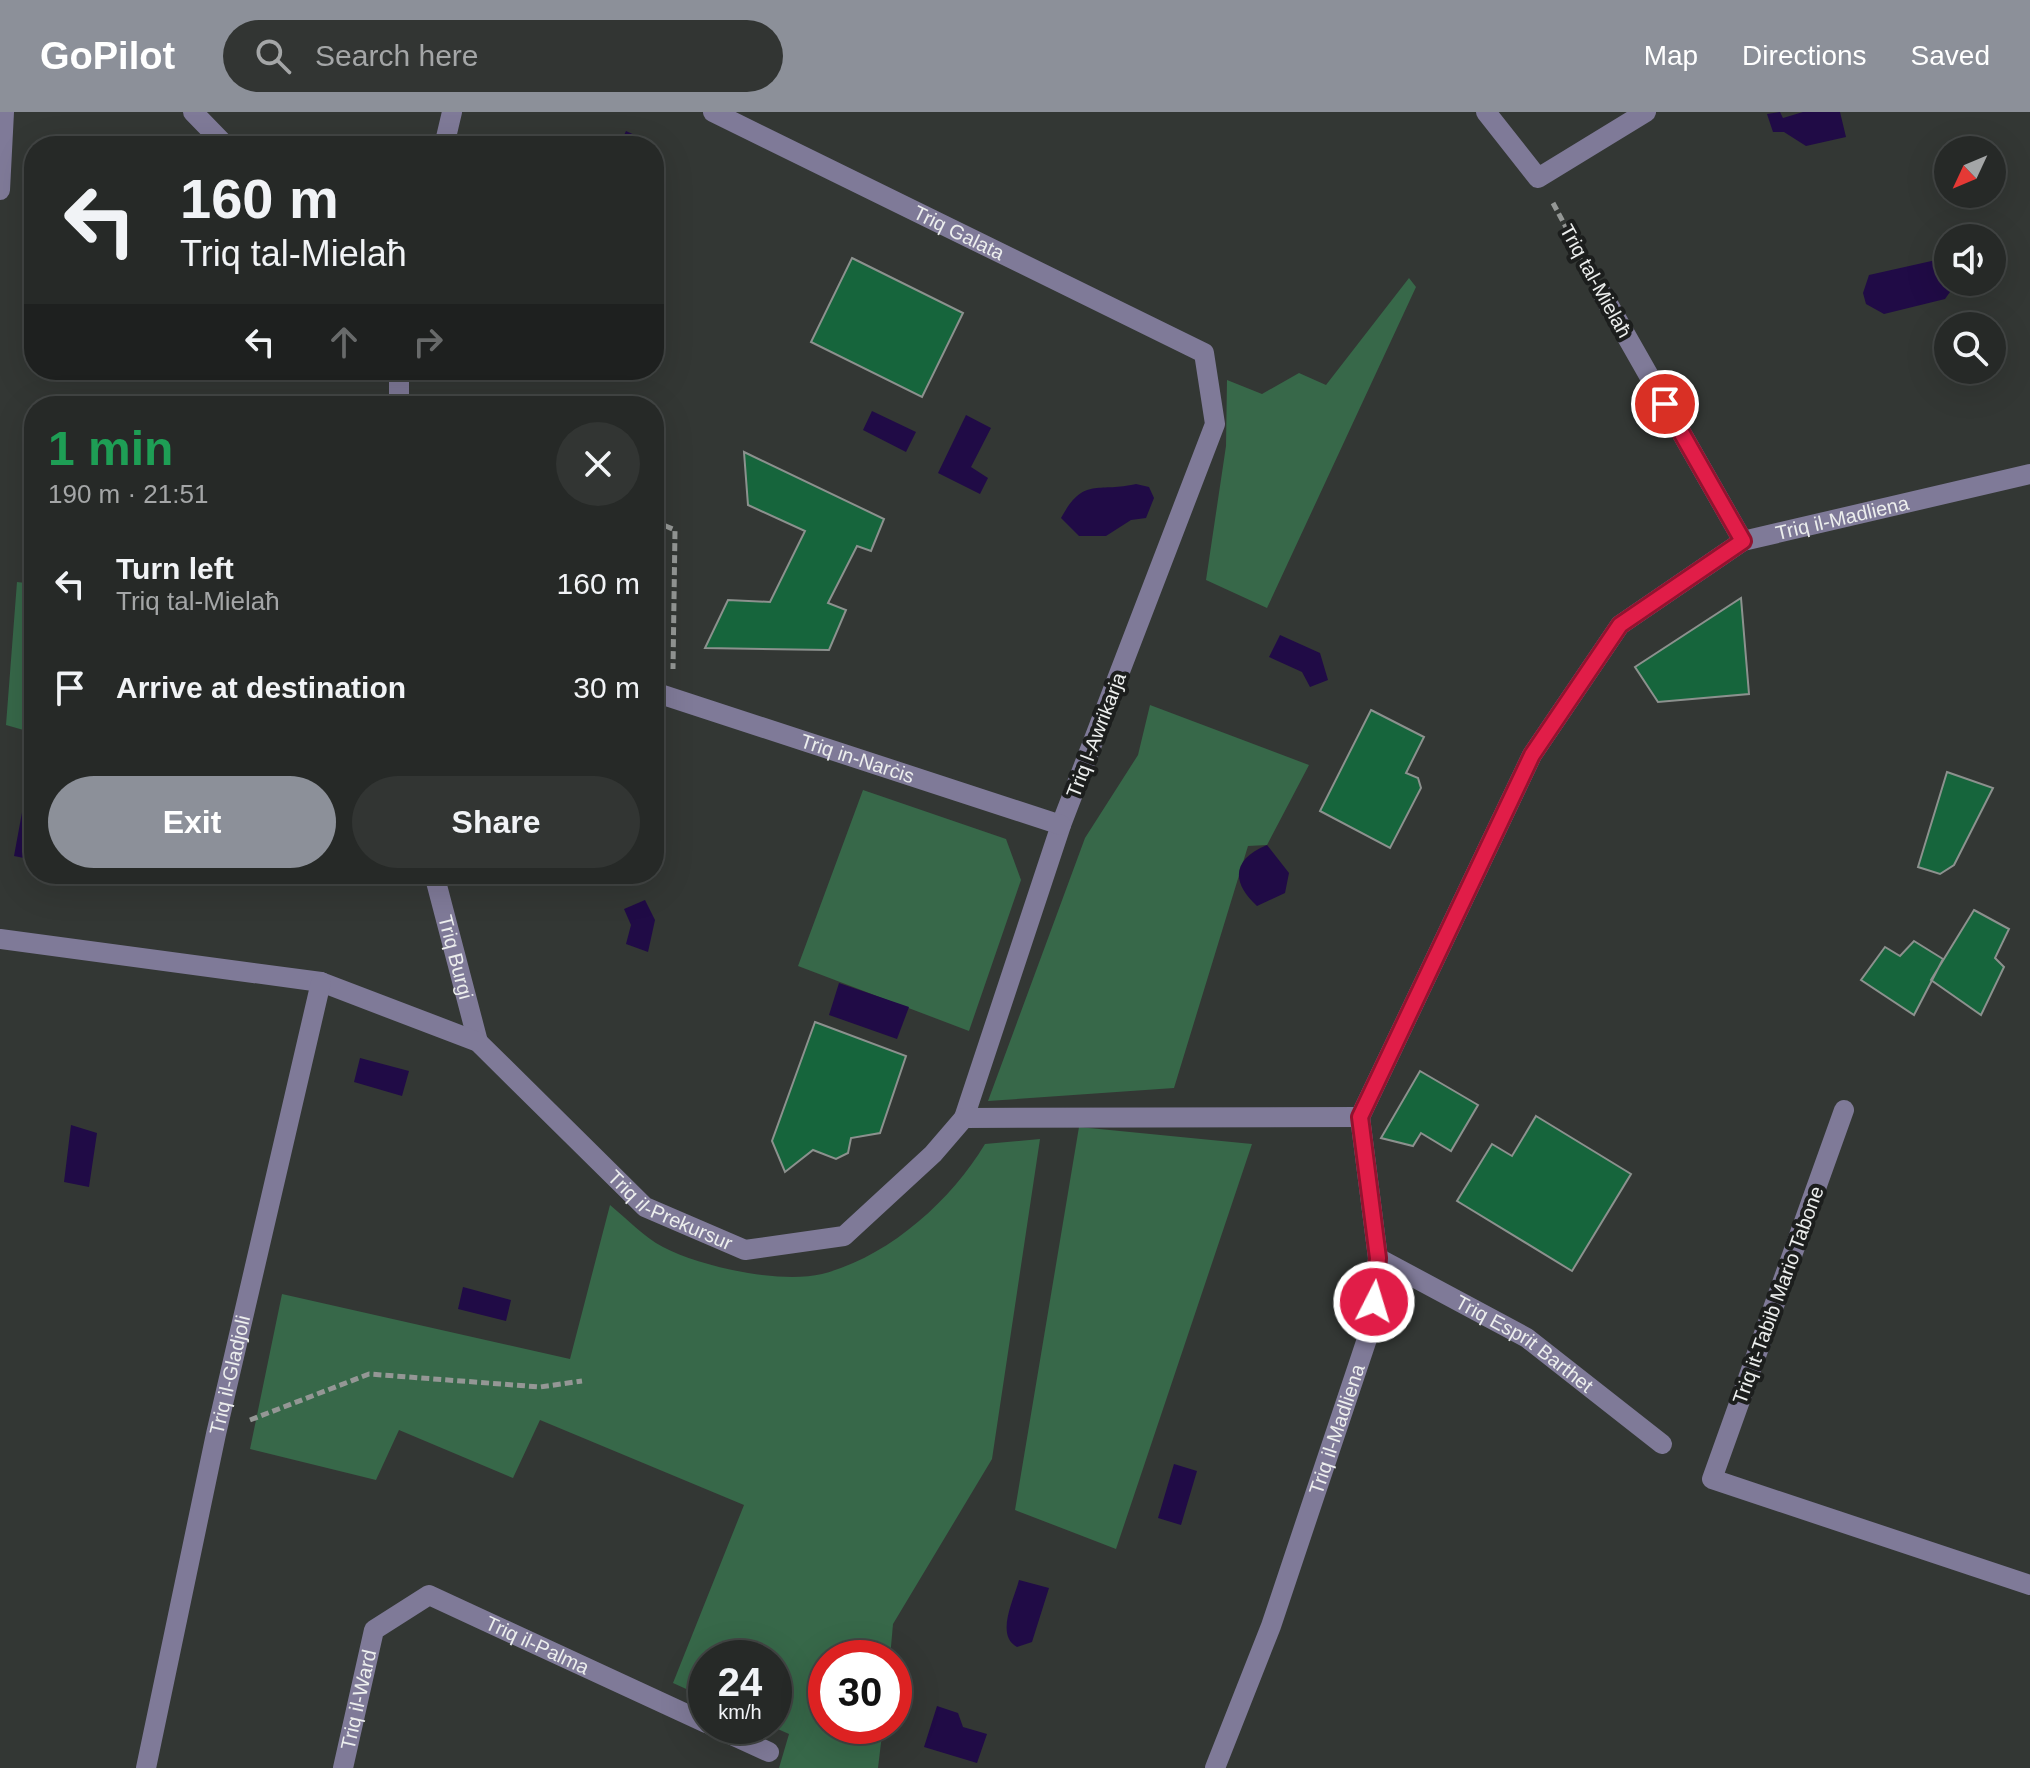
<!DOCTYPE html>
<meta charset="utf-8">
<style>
body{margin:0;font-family:Helvetica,sans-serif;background:#323533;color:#f1f3f6;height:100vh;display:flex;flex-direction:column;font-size:30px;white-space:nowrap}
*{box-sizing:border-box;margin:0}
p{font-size:26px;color:#a4a6a7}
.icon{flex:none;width:44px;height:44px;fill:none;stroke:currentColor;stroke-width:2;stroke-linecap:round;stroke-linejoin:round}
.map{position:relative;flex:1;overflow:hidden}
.side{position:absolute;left:24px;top:284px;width:640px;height:488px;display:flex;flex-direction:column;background:#262927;border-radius:32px;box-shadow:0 8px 32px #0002,0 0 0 2px #424544}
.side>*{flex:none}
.top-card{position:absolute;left:24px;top:24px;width:640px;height:244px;border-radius:32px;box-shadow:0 8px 32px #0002,0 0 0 2px #424544;background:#262927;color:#f1f3f6;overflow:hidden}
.needle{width:52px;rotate:226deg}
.tools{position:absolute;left:1934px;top:24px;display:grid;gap:16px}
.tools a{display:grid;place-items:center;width:72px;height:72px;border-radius:50%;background:#262927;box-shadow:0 8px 32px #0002,0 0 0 2px #424544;font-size:40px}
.speed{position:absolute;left:688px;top:1528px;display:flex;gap:16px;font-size:40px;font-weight:700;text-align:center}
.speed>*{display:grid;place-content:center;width:104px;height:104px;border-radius:50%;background:#262927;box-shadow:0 8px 32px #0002,0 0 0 2px #424544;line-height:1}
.speed small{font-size:20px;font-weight:400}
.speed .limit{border:12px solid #d22;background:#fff;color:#111}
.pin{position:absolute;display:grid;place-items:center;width:68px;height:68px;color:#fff;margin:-34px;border:4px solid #fff;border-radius:50%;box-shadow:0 2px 8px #0007}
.me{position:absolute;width:88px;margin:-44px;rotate:5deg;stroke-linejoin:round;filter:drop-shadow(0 0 6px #0008)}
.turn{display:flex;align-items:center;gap:28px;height:168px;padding:0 24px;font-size:36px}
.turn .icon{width:104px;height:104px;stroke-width:2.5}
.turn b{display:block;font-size:56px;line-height:68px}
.lanes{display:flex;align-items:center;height:76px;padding:0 24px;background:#0003;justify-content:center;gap:40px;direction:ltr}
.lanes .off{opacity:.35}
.round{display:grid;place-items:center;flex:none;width:84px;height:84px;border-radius:42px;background:#323533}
.overview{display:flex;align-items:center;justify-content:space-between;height:136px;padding:0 24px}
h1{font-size:48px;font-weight:700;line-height:60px;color:#1e9e55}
.cta{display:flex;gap:16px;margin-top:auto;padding:16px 24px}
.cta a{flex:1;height:92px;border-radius:48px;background:#8c9099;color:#fff;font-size:32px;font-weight:700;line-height:92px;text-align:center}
.cta a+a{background:#323533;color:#f1f3f6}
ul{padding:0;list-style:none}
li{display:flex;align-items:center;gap:24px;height:104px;padding:0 24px}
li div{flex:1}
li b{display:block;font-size:30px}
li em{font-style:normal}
header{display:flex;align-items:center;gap:48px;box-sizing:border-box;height:112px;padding:0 40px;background:#8c9099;color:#fff}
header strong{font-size:38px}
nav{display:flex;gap:44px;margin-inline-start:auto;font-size:28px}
.search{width:560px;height:72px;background:#323533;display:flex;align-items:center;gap:20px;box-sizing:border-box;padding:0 28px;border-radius:44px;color:#a4a6a7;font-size:30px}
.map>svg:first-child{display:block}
.green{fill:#376849}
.water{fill:#200b46}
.building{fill:#16653c;stroke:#8c918e;stroke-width:2}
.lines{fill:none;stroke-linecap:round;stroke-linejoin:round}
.path{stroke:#949795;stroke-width:5;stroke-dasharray:8 4;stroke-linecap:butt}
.minor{stroke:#7f7a98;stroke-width:20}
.route-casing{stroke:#92132f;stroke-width:20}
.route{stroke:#e11d48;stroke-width:14}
.labels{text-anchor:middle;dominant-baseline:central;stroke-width:8;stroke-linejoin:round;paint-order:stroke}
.street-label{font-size:20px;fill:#eceeed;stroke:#1c1e1d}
</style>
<header>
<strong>GoPilot</strong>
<div class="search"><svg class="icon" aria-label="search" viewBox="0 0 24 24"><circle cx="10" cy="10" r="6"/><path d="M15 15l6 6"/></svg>Search here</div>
<nav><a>Map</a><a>Directions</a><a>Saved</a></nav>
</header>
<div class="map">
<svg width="2030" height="1656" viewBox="0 0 2030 1656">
<rect width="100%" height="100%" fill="#333734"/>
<!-- green -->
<path class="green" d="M1409,166L1416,175L1267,496L1206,468L1226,334L1227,268L1262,282L1299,261L1326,273Z
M17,470L34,472V621L6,613Z
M1150,593L1309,653L1267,733L1248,734L1174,976L988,989L1085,726L1138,643Z
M863,678L1006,727L1021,768L969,919L798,854Z
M1079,1015L1252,1032L1116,1437L1015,1398Z
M1040,1027L992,1347L893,1512L890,1546H826V1614H883L878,1656H779L789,1622L771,1614L774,1546H706V1586L673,1571L744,1393L540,1308L513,1366L399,1318L376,1368L250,1337L282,1182L570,1247L610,1093C627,1107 644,1125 663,1135C701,1155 780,1172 822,1162C888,1145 950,1090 985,1032Z"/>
<!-- water -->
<path class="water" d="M1780,0L1783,6L1803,0H1840L1846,25L1806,34L1784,20H1773L1767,2Z
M626,19L652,31L650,34H619Z
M1936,148L1947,157L1948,170L1955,173L1945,187L1884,202L1866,192L1863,181L1869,163Z
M48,258H104L102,268L53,265Z
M872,299L916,320L906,340L863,318Z
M966,303L991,316L971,355L988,366L980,382L938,361Z
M1136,372L1149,375L1154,386L1146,406L1131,408L1106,424H1079L1061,406C1084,364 1097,381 1136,372Z
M1280,523L1320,541L1328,568L1310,575L1302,560L1269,545Z
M23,695L34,697V748L14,744Z
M1267,733L1289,761L1285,781L1257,794C1230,769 1233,747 1267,733Z
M645,788L655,808L648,840L626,832L631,813L624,797Z
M839,871L909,895L897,927L829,903Z
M360,946L409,959L402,984L354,970Z
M71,1013L97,1021L89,1075L64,1070Z
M463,1175L511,1188L506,1209L458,1197Z
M1174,1352L1197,1359L1181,1413L1158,1406Z
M1019,1468L1049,1476L1032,1530L1017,1535C995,1523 1014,1488 1019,1468Z
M937,1594L958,1601L963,1615L987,1622L977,1651L924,1635Z"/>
<!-- building -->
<path class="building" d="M852,146L963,201L922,285L811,230Z
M744,340L884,407L871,439L857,434L828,491L846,498L829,538L705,536L728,488L770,490L805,419L748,393Z
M1741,486L1749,582L1658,590L1635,555Z
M1371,598L1424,625L1406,661L1418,666L1421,676L1390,736L1320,699Z
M1947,660L1993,676L1954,753L1940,762L1918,755Z
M1974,798L2009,817L1995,846L2004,855L1981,903L1931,868Z
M1914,829L1943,847L1914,903L1861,868L1885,835L1900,844Z
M815,910L906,944L880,1021L851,1026L848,1041L836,1047L813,1038L785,1060L772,1029Z
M1420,959L1478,993L1451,1039L1421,1021L1413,1034L1381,1026Z
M1536,1004L1631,1062L1572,1159L1457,1089L1492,1032L1512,1044Z"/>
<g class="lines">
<!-- path -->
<path class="path" d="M1553,91L1590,160
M654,409L675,418L673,557
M250,1308L369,1262L540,1275L582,1269"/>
<!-- minor -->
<g class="minor">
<path d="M193,0L226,34"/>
<path id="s1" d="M713,0L1204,241L1215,312L1061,713L964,1006"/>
<path d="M1486,0L1538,66L1646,0"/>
<path d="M444,34L452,0"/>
<path d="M0,78L4,0"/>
<path d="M1603,183L1743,429"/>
<path d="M399,258V294"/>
<path id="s2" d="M654,580L1061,713"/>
<path id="s3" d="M434,762L478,930"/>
<path id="s4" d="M0,827L321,870L478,930L645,1095L745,1138L844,1124L933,1042L964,1006L1360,1005"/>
<path d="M1844,998L1712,1367L2030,1473"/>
<path id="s5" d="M1378,1146L1527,1226L1662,1332"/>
<path d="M712,1614L769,1640"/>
<path id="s6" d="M146,1656L216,1322L321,870"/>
<path id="s7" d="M343,1656L374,1518L429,1483L706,1611"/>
<path id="s8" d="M1215,1656L1271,1514L1372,1212L1378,1146L1360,1005L1532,643L1620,513L1743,429L2030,362"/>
</g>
</g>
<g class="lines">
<defs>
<path id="route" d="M1374,1190L1378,1146L1360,1005L1532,643L1620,513L1743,429L1665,292"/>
</defs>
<!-- route casing -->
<use href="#route" class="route-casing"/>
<!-- route -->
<use href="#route" class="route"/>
</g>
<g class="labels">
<!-- street labels -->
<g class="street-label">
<text stroke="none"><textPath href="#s1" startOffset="274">Triq Galata</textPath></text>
<text transform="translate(1596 169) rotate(61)">Triq tal-Mielaħ</text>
<text stroke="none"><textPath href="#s8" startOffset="1488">Triq il-Madliena</textPath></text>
<text transform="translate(1096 623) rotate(-69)">Triq l-Awrikarja</text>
<text stroke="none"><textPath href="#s2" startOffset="214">Triq in-Narċis</textPath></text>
<text stroke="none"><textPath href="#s3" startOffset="86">Triq Burgi</textPath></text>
<text stroke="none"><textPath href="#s4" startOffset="750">Triq il-Prekursur</textPath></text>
<text transform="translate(1778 1183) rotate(-70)">Triq it-Tabib Mario Tabone</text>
<text stroke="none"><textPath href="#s5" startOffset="170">Triq Esprit Barthet</textPath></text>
<text stroke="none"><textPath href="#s6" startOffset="402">Triq il-Gladjoli</textPath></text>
<text stroke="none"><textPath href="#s8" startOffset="360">Triq il-Madliena</textPath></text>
<text stroke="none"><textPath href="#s7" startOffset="326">Triq il-Palma</textPath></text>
<text stroke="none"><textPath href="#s7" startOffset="70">Triq il-Ward</textPath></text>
</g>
</g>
</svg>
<div class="tools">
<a><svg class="needle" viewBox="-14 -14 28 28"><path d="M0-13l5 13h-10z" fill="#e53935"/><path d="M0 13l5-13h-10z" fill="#a4a6a7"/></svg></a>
<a><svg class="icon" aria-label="sound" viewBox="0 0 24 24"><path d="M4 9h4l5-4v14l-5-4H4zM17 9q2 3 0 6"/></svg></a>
<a><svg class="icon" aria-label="search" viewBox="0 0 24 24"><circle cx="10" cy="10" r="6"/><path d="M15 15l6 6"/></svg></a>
</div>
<div class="speed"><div>24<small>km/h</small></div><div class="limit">30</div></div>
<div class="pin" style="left:1665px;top:292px;background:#d93025"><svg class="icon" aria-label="arrive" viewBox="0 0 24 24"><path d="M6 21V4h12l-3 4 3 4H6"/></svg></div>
<svg class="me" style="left:1374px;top:1190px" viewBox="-20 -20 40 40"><circle r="17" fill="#e11d48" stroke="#fff" stroke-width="3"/><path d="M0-11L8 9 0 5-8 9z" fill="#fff"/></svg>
<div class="top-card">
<div class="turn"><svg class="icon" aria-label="left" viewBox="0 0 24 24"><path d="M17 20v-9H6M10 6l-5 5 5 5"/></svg><div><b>160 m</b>Triq tal-Mielaħ</div></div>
<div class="lanes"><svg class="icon" aria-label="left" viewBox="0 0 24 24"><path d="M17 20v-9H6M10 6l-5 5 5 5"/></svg><svg class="icon off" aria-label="ahead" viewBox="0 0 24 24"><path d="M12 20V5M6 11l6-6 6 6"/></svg><svg class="icon off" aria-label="right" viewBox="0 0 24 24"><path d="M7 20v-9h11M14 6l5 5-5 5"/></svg></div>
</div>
<section class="side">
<div class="overview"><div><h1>1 min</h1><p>190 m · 21:51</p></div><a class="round"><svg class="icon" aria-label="close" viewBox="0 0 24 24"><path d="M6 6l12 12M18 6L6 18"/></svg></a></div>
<ul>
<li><svg class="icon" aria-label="left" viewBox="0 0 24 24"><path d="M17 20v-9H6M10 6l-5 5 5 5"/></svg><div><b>Turn left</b><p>Triq tal-Mielaħ</p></div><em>160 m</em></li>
<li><svg class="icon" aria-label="arrive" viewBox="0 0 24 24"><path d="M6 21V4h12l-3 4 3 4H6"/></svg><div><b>Arrive at destination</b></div><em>30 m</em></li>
</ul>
<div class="cta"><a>Exit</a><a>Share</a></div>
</section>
</div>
